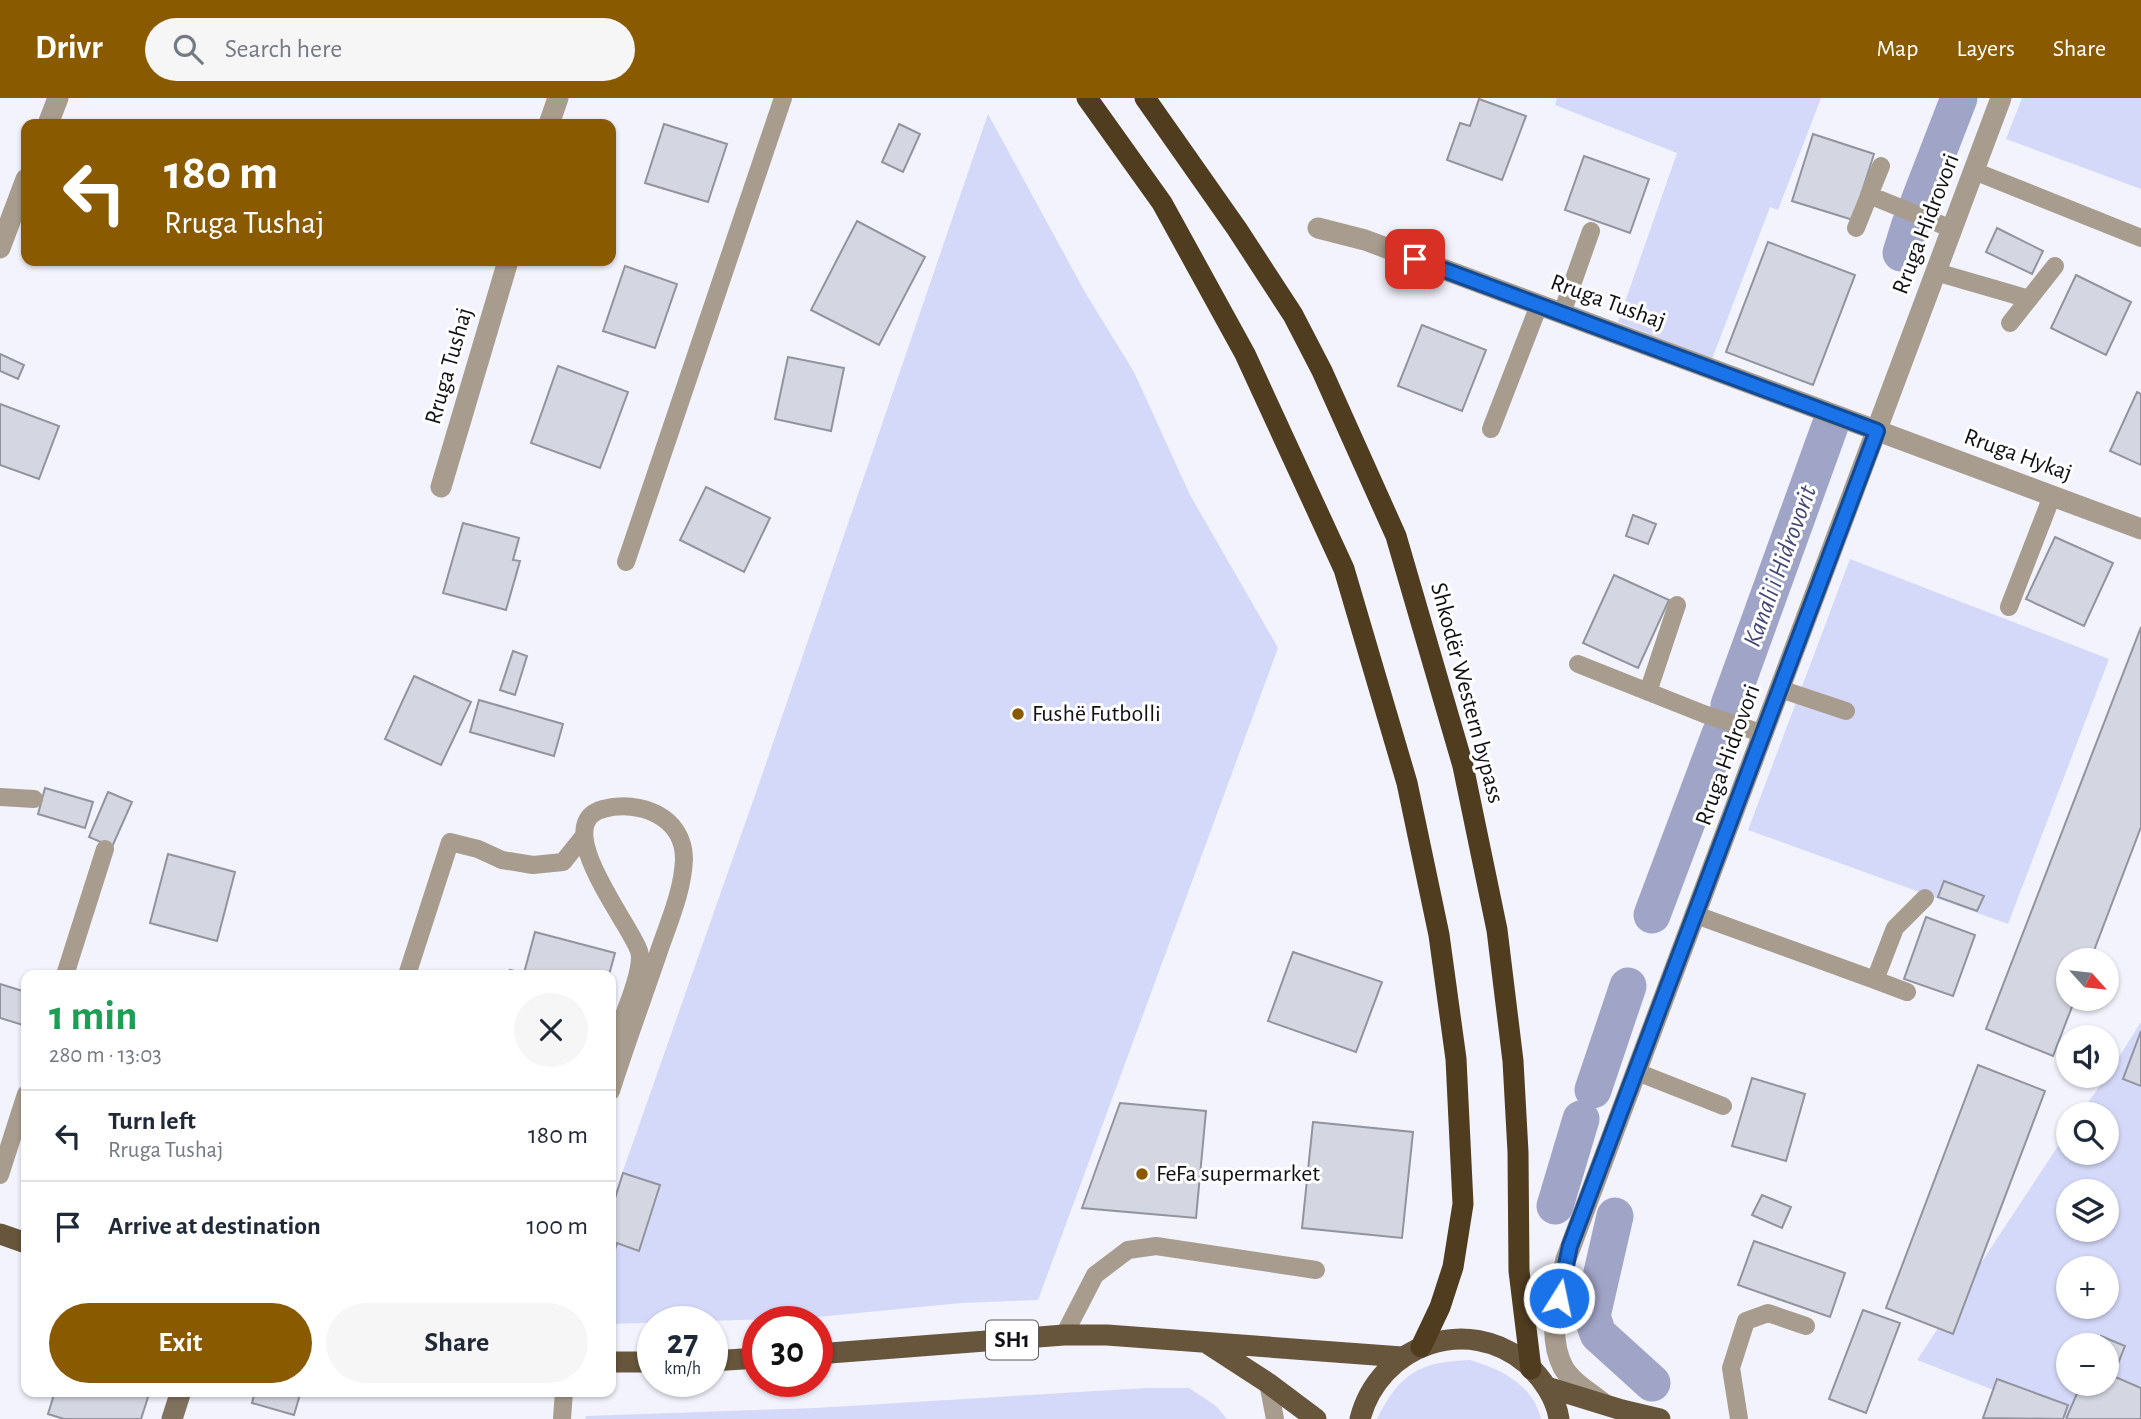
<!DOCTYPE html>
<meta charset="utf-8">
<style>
body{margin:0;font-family:"Alegreya Sans",sans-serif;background:#f6f6f7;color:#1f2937;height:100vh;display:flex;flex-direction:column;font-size:26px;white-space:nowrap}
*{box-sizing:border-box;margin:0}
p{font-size:23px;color:#747a83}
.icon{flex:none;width:38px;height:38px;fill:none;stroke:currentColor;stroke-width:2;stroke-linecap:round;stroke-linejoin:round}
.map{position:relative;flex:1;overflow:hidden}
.drawer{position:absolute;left:21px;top:872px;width:595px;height:427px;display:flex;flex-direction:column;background:#fff;border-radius:14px;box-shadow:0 2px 5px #0004}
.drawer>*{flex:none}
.guide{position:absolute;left:21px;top:21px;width:595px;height:147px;border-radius:14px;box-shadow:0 2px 5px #0004;background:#895a00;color:#fff;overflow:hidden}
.needle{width:46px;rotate:117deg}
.tools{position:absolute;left:2056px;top:850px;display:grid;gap:14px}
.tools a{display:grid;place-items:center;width:63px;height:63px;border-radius:50%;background:#fff;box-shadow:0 2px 5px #0004;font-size:35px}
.speed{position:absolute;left:637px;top:1208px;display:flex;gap:14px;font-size:35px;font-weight:700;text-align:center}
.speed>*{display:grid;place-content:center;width:91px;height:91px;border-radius:50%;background:#fff;box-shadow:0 2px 5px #0004;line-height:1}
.speed small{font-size:18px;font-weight:400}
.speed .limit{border:10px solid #d22;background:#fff;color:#111}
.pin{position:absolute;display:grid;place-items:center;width:60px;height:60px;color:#fff;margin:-30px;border-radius:14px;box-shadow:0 4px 10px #0006}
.me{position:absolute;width:77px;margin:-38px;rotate:10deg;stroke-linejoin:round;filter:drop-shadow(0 0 5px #0008)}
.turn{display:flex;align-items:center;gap:24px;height:147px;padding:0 28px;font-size:32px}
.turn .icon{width:91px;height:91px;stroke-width:2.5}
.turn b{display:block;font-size:49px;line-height:60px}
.round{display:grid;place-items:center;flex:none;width:74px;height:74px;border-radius:37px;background:#f6f6f7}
.summary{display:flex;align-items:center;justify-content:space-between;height:119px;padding:0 28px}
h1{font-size:42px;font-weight:600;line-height:52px;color:#1e9e55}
.primary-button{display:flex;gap:14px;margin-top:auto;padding:14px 28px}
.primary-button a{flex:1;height:80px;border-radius:42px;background:#895a00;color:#fff;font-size:28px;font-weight:600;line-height:80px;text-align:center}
.primary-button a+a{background:#f6f6f7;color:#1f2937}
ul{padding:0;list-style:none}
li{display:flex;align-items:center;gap:21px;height:91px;padding:0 28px;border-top:2px solid #e0e1e3}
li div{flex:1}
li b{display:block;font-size:26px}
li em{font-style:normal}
header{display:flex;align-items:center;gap:42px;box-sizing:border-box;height:98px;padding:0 35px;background:#895a00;color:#fff}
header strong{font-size:33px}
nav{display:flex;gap:38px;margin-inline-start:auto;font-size:24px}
.search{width:490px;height:63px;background:#f6f6f7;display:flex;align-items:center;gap:18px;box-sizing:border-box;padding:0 24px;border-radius:38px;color:#747a83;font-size:26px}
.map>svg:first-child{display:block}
.green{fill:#d5d9f9;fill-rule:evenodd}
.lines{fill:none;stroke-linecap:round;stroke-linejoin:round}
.canal{stroke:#a0a4c7;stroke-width:37}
.building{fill:#d4d6e2;stroke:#91939e;stroke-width:2}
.lane{stroke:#a79c8e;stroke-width:18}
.street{stroke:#a79c8e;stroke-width:21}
.secondary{stroke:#81725e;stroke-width:21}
.primary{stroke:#67553c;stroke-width:21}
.highway{stroke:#503c1f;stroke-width:21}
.route-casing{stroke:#114b97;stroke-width:18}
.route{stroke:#1a73e8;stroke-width:12}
.poi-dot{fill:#895a00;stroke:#fff;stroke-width:2.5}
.labels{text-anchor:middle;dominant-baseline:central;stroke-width:6;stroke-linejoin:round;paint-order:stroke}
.shield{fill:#fff;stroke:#58585b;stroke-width:2}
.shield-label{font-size:23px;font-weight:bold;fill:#111115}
.street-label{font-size:24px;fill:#111115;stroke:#fff}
.poi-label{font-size:24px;fill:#111115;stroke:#fff;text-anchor:start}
.water-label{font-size:26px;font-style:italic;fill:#424576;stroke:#fff}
</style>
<header>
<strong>Drivr</strong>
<div class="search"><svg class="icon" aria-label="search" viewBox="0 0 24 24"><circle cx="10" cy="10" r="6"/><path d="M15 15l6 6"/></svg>Search here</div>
<nav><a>Map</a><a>Layers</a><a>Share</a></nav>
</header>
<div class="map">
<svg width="2141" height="1321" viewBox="0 0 2141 1321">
<rect width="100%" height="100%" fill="#f2f3fd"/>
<!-- green -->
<path class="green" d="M1557,0H1821L1778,112L1770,109L1712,261L1618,224L1677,55L1555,7Z
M2022,0H2141V91L2006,41Z
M988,16L1086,196L1134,274L1190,397L1278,550L1038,1202L961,1205L807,1220L611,1226V1107L760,683Z
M1850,461L2109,561L2008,826L1748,732Z
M2141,924V1321H2068L1917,1262L2068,1033V1055H2107V1017H2079L2107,978ZM2068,1094H2107V1132H2068ZM2068,1171H2107V1209H2068ZM2068,1248H2107V1286H2068Z
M1470,1262C1500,1271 1533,1286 1541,1321H1377C1400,1275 1419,1264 1470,1262Z
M1146,1290H1189L1216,1308L1227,1321H585L586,1318L815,1310Z"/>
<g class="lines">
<!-- canal -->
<path class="canal" d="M1918,106L1959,0
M1901,155L1910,126
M1729,607L1830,328
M1652,817L1720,636
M1593,992L1628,888
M1555,1108L1581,1021
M1615,1118L1592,1218L1598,1236L1652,1285"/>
</g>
<!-- building -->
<path class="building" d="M1479,1L1526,18L1502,82L1447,62L1460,25L1470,28Z
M664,26L727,46L708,104L645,85Z
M899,26L920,36L903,74L882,64Z
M1813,36L1874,56L1853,122L1792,103Z
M1584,58L1649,81L1630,135L1565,112Z
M857,123L925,159L879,247L811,212Z
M1997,130L2043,153L2032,176L1986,154Z
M1768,144L1855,177L1813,287L1726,254Z
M625,168L677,186L655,250L603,233Z
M2076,177L2131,204L2106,257L2051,230Z
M1422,227L1486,252L1462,313L1398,288Z
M0,256L24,267L18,281L0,273Z
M788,259L844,270L831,333L775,321Z
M558,268L628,294L600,370L531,345Z
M2137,294L2141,296V367L2110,353Z
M0,306L59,328L39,381L0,367Z
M706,389L770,420L744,474L680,442Z
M1633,417L1656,426L1648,446L1626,438Z
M463,425L519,440L513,462L520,463L506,512L443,495Z
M2055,439L2113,465L2084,528L2026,501Z
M1614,477L1669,502L1638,570L1583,545Z
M2141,529V729L2090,863H2068V901H2075L2053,958L1986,931Z
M513,553L527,558L515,597L500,592Z
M414,578L471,604L441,667L385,641Z
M479,602L563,626L554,658L470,634Z
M45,690L93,704L85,730L38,716Z
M108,694L132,704L112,749L89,739Z
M168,756L235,774L217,843L150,825Z
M1944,783L1984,798L1977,813L1938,799Z
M1926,819L1975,837L1953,898L1904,881Z
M535,834L615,855L609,877H509L510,872L524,875Z
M1293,854L1382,884L1356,954L1268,923Z
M0,886L26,894V928L0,920Z
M2141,933V988L2123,981Z
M1978,967L2045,993L1953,1236L1886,1210Z
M1752,980L1805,996L1786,1063L1732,1048Z
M1120,1005L1206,1013L1196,1120L1082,1110Z
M1313,1024L1413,1034L1402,1140L1302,1130Z
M623,1075L660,1087L639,1153L617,1145L611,1164V1113Z
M1762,1097L1791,1109L1782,1130L1752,1117Z
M1754,1143L1845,1175L1830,1219L1738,1187Z
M1863,1212L1900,1225L1866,1315L1829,1301Z
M2101,1238L2125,1248L2113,1278L2141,1290V1321H2066L2081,1286H2107V1248H2097Z
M1997,1281L2068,1307L2063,1321L1983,1320Z
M55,1293H150L141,1321H64L48,1316Z
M255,1293H301L294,1317L252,1305Z"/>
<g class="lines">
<!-- lane -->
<path class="lane" d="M1974,73L2141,140
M1869,97L1952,131
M1856,130L1881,68
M1936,174L2029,201
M1562,215L1591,133
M2010,225L2055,168
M1491,331L1539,207
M626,464L783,0
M2009,509L2052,398
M1578,566L1704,616L1764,636
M1780,591L1846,613
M1648,594L1677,507
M0,699L34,701
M1696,817L1875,882L1895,830L1925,800
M65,877L105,751
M407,877L450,744L478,751L502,762L533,767L563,764L584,738
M1875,882L1907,894
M611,949C619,929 645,872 639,853C631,827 548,726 603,711C640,701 684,719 684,761C683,792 669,824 659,853C643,900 626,946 611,993
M1637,974L1723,1008
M0,1077L26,996
M1064,1237L1095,1177L1128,1152L1156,1148L1316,1172
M1268,1285L1275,1321
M562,1321L564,1293
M1739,1321L1731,1270L1746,1223L1768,1215L1806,1228"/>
<!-- street -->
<path class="street" d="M48,26L58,0
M549,26L558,0
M1318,130L1365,142L2141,431
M0,150L26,81
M441,389L508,163
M1604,1306C1591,1295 1571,1284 1563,1269C1546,1236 1559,1194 1566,1161L2001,0"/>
<!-- secondary -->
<path class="secondary" d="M172,1321L181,1293"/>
<!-- primary -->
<path class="primary" d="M0,1136L26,1145
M1208,1246L1268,1285L1316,1321
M817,1256L1064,1237H1107L1402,1259
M712,1263L758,1260
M611,1264H653
M1547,1289L1622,1312L1660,1321
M1360,1321C1379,1247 1468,1215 1527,1266C1542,1280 1556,1300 1559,1321"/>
<!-- highway -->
<path class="highway" d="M1087,0L1162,105L1245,256L1344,471L1407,685L1439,837L1456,961L1463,1106L1453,1169L1440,1209L1421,1249
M1145,0L1237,131L1293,217L1322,273L1396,438L1463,668L1497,832L1513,963L1518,1054L1519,1173L1531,1271"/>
</g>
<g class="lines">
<defs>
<path id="route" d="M1415,161L1877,333L1570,1148L1559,1200"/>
</defs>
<!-- route casing -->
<use href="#route" class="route-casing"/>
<!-- route -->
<use href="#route" class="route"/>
</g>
<!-- markers -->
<g class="poi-dot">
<circle cx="1018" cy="616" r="7"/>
<circle cx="1142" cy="1076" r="7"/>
</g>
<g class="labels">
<!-- shield labels -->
<rect class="shield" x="986" y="1222.5" width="52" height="39" rx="5"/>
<g class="shield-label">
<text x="1012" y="1242">SH1</text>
</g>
<!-- street labels -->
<g class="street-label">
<text transform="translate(1926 126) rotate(-69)">Rruga Hidrovori</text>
<text transform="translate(1608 204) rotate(20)">Rruga Tushaj</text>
<text transform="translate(449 268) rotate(-74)">Rruga Tushaj</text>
<text transform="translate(2018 357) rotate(20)">Rruga Hykaj</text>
<text transform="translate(1467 595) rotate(75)">Shkodër Western bypass</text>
<text transform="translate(1728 657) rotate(-70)">Rruga Hidrovori</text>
</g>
<!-- poi labels -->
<g class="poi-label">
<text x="1032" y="616">Fushë Futbolli</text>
<text x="1156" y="1076">FeFa supermarket</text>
</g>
<!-- water labels -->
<g class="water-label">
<text transform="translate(1780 468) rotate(-70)">Kanali i Hidrovorit</text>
</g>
</g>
</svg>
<div class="tools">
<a><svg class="needle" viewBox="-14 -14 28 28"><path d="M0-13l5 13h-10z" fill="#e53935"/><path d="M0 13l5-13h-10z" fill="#747a83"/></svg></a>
<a><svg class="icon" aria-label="sound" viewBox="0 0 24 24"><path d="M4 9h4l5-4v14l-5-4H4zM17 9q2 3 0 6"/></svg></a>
<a><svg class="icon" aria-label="search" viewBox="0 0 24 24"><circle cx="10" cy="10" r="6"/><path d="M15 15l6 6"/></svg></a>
<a><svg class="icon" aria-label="layers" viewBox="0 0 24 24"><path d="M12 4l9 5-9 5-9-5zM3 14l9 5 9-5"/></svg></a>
<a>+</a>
<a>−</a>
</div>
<div class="speed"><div>27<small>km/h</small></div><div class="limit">30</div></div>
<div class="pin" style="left:1415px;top:161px;background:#d93025"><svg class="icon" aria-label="arrive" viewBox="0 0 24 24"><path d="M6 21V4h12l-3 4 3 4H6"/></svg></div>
<svg class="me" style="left:1559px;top:1200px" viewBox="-20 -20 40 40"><circle r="17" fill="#1a73e8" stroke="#fff" stroke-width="3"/><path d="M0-11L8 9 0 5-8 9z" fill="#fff"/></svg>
<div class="guide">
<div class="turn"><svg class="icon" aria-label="left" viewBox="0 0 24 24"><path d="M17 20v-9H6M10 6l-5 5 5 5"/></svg><div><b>180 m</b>Rruga Tushaj</div></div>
</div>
<section class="drawer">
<div class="summary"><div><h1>1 min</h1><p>280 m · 13:03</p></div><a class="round"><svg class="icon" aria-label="close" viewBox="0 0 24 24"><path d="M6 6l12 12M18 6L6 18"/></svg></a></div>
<ul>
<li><svg class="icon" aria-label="left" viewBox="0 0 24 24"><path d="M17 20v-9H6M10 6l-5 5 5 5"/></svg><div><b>Turn left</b><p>Rruga Tushaj</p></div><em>180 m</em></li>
<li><svg class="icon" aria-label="arrive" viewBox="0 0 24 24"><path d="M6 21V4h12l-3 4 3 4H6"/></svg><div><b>Arrive at destination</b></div><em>100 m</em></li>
</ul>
<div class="primary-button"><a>Exit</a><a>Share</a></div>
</section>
</div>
